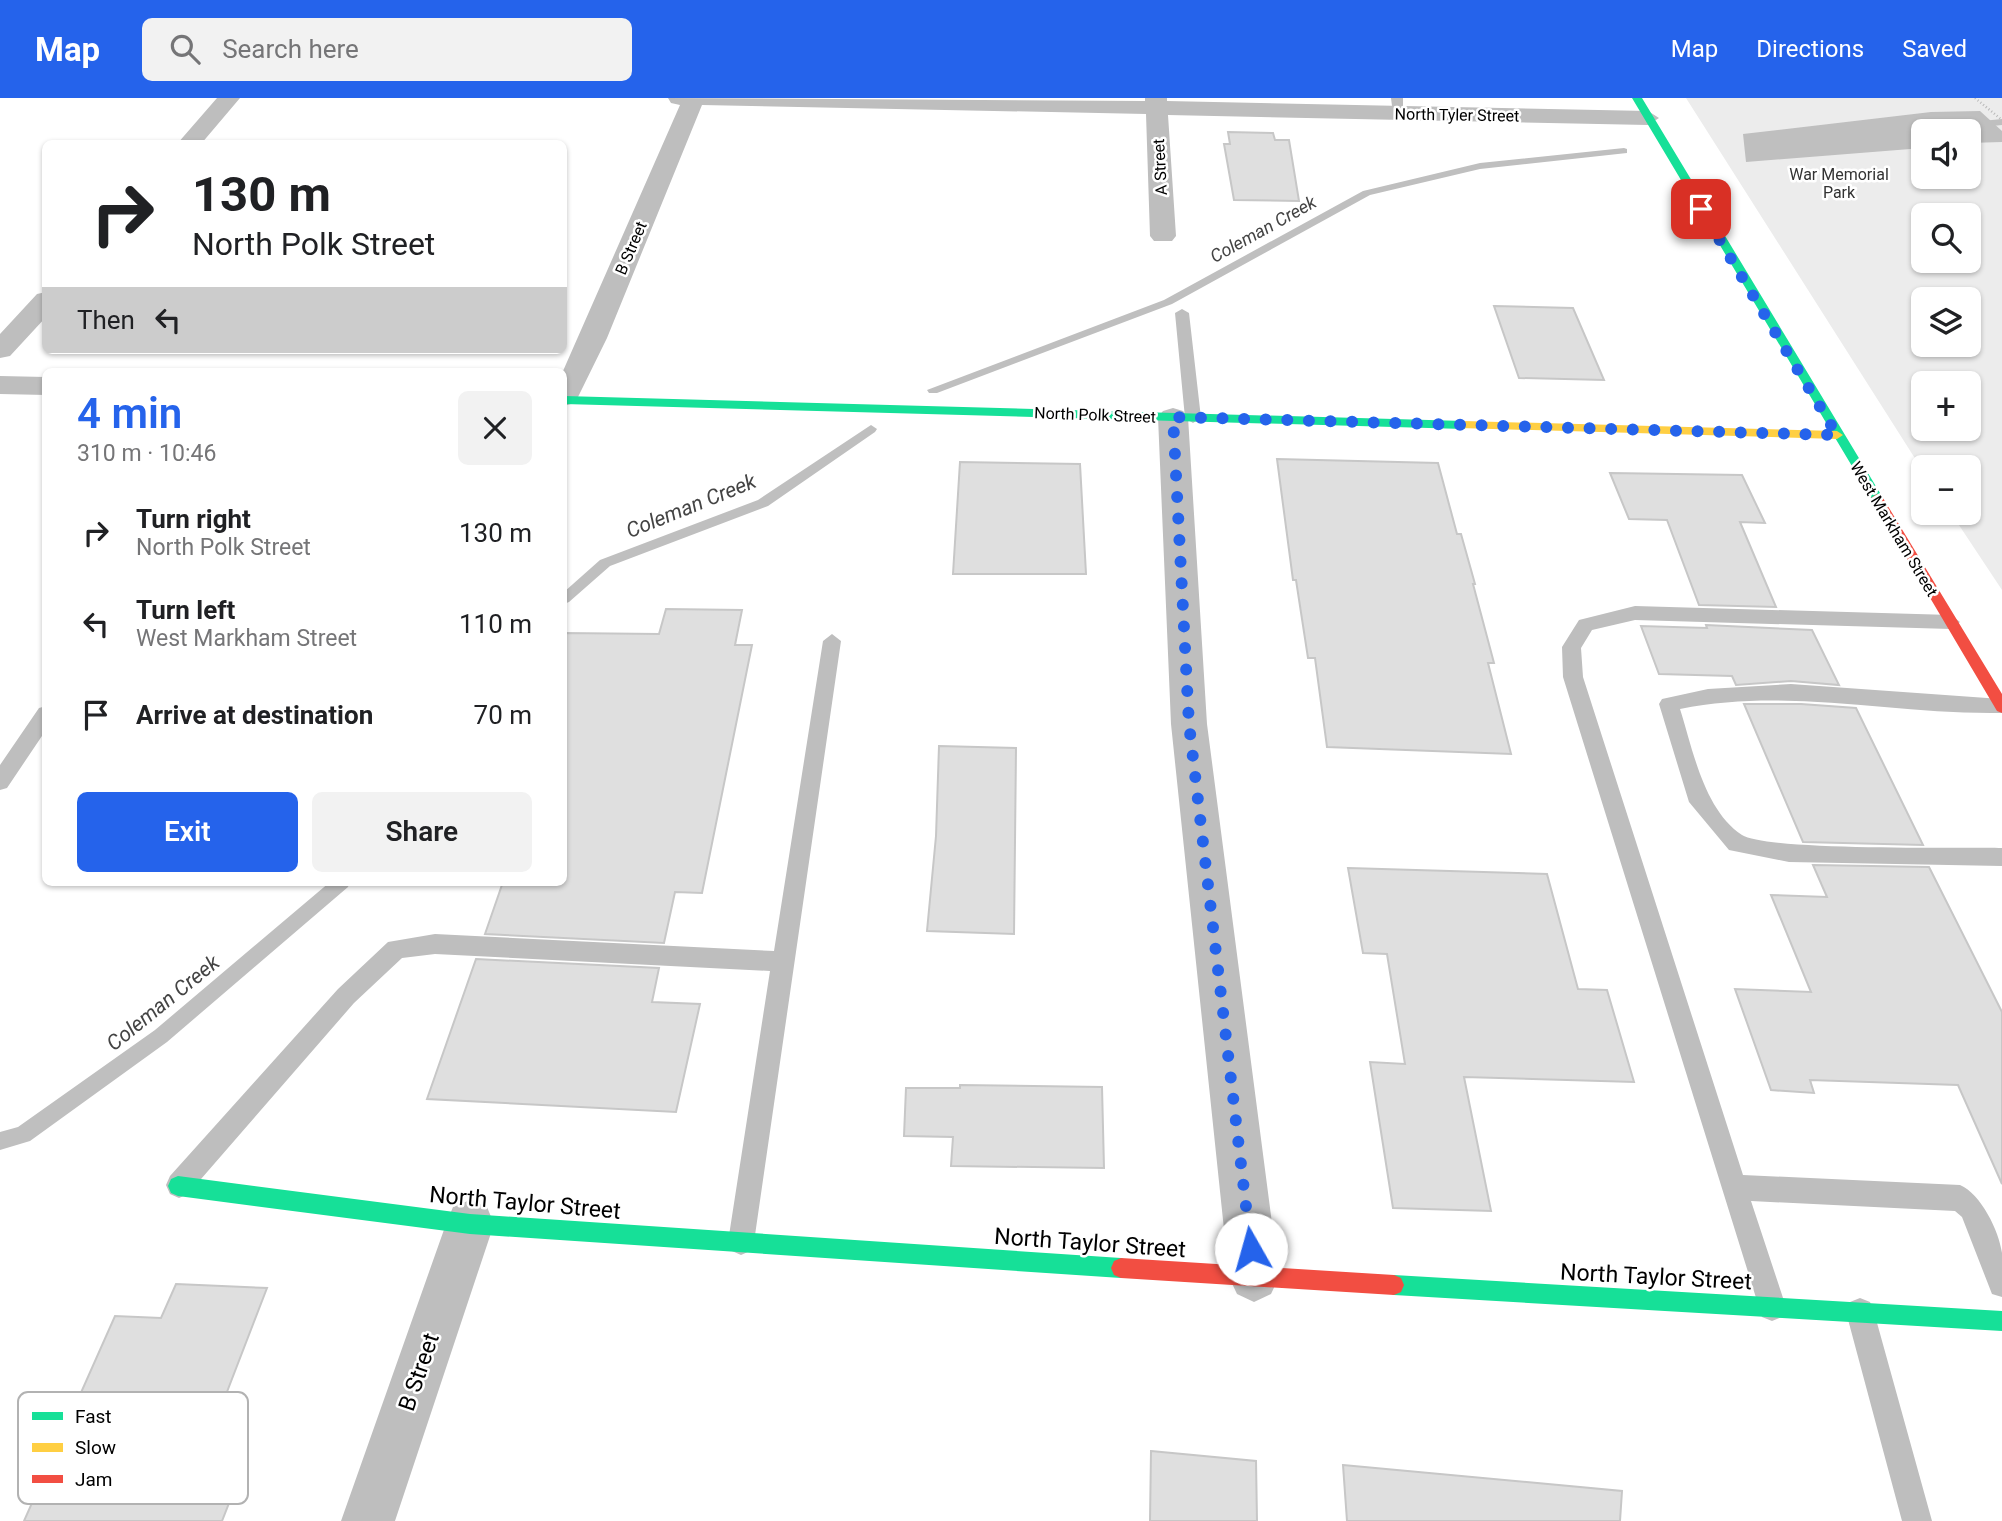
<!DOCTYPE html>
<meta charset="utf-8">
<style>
body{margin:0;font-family:Roboto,sans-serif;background:#f2f2f2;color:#202124;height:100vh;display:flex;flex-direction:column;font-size:26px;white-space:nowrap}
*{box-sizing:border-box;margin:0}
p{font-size:23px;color:#757577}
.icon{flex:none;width:38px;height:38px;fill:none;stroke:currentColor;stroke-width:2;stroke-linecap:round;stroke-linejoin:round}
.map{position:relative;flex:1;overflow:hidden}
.side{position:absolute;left:42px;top:270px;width:525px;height:518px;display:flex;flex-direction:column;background:#fff;border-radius:10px;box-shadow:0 2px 5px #0004}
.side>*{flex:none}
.banner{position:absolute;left:42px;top:42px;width:525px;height:214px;border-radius:10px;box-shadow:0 2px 5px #0004;background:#fff;color:#202124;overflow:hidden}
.fabs{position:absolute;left:1911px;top:21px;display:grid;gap:14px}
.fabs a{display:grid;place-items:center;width:70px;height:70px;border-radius:10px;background:#fff;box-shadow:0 2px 5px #0004;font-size:35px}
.pin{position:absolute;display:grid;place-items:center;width:60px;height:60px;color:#fff;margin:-30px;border-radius:14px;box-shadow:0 4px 10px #0006}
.me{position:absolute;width:77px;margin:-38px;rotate:353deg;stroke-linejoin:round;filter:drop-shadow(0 0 5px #0008)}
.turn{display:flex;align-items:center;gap:24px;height:147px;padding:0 35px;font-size:32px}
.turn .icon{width:91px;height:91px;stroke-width:2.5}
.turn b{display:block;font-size:49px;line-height:60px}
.then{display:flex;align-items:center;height:66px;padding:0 35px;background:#0003;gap:14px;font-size:26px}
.round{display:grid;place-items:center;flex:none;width:74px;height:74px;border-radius:10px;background:#f2f2f2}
.head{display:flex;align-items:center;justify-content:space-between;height:119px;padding:0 35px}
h1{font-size:42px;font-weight:600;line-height:52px;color:#2563eb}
.button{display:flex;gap:14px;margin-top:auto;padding:14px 35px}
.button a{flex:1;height:80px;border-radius:10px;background:#2563eb;color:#fff;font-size:28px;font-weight:600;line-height:80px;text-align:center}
.button a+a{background:#f2f2f2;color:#202124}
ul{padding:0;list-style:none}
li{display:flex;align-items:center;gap:21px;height:91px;padding:0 35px}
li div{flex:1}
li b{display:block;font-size:26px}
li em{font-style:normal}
header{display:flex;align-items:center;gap:42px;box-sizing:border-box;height:98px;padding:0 35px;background:#2563eb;color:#fff}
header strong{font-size:33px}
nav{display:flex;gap:38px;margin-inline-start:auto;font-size:24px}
.search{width:490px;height:63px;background:#f2f2f2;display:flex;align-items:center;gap:18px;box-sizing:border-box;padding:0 24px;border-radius:10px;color:#757577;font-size:26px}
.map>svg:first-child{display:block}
.green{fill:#ececec;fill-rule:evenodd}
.water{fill:#bfbfbf}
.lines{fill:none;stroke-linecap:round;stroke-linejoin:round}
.stream{fill:#bfbfbf;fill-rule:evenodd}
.building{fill:#dfdfdf;stroke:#c7c7c7;stroke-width:2}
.path{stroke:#b9b9b9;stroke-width:2.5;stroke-dasharray:1 2.5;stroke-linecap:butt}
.lane{fill:#bebebe;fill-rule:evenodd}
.street{fill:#bebebe;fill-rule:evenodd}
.fast{fill:#16e098;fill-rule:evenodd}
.slow{fill:#ffcf43;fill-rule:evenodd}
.jam{fill:#f24e42;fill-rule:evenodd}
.route{stroke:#2563eb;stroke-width:12;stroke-dasharray:0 21.6}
.labels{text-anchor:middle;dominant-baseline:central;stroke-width:5;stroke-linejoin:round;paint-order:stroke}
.far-street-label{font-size:16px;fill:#000;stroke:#fff}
.far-park-label{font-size:16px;fill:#333;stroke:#fff}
.far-water-label{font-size:18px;font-style:italic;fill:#444;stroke:#fff}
.water-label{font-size:21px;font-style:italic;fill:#444;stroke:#fff}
.near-street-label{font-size:23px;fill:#000;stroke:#fff}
.key{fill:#fff;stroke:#b2b2b2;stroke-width:2}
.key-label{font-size:19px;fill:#000}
</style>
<header>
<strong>Map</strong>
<div class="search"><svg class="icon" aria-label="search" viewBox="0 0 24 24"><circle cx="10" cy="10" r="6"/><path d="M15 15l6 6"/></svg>Search here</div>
<nav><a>Map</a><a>Directions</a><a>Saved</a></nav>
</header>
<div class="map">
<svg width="2002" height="1423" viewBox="0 0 2002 1423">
<rect width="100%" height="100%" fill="#fff"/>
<!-- green -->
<path class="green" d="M1686,0H2002V492L1951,415H1969V369H1923V373ZM1923,33H1969V79H1923ZM1923,117H1969V163H1923ZM1923,201H1969V247H1923ZM1923,285H1969V331H1923Z"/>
<!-- water -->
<path class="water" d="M1980,13L2002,33V44L1969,45V33H1923V50L1746,64L1743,36L1931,14Z"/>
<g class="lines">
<!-- stream -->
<path class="stream" d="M2002,21V27L1972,30L1967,27L1972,24Z
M1624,50L1627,51V55L1480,71L1370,97L1172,206L937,295H929L927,292L1164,202L1363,93L1480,65Z
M871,327L877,331L875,334L768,408L610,468L569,504L564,506V494L600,462L758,402Z
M330,784H350L348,789L167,944L30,1043L0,1052V1034L18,1029L155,932Z"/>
</g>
<!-- building -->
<path class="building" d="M1228,34L1273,35L1275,42H1289L1299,103L1234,102L1224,46H1230Z
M1494,208L1573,210L1604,282L1519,280Z
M1277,361L1438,365L1457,436H1461L1475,486H1473L1494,565H1488L1511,656L1327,649L1315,560H1308L1296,482H1293Z
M960,364L1080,366L1086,476H953Z
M1610,375L1742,377L1765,425L1740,424L1776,509L1699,507L1667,422L1629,421Z
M666,511L742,512L735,547H752L702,795L675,794L664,845L485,836L503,784H564V535L659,536Z
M1706,527L1812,532L1839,587L1791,583L1736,587L1732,578L1659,576L1641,528L1707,530Z
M1744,606H1801L1856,610L1923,747L1803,744Z
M939,648L1016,650L1014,836L927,833L936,738Z
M1813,767L1929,769L2002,914V1086L1958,987L1810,982L1814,995L1771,992L1735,891L1811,894L1771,797L1827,799Z
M1348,770L1547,776L1578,891L1607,892L1634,984L1464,979L1491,1113L1393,1110L1370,964L1405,966L1387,856L1363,855Z
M476,861L659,870L652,904L700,906L676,1014L427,1001Z
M960,987L1102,989L1104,1070L951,1068L953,1039L904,1038L906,990H960Z
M176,1186L267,1190L200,1364L244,1367L222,1423H24L115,1218L161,1220Z
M1151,1353L1256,1363L1257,1423H1150Z
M1343,1367L1622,1393L1620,1423H1347Z"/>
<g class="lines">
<!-- path -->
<path class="path" d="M1975,0L2002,22"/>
<!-- lane -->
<path class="lane" d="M1391,0H1403V19L1393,16Z
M1182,211L1189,215L1201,320L1193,325L1185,320L1175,215Z
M1635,508L1951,517L1960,524L1951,531L1635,522L1592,532L1581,550L1583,579L1743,1077L1960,1087C1981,1096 1999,1133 2002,1155C2002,1169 2002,1185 2002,1199L1992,1196L1962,1119L1955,1113L1751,1103L1786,1209L1782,1219L1772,1223L1762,1219L1563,579L1562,549L1579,522Z
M832,536L841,543L754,1144L750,1153L741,1157L732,1153L728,1144L770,873L435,856L402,860L354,905L188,1096L179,1100L170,1096L166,1087L170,1078L338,891L388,844L435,836L774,853L823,543Z
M1791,586L2001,601L2002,615C1894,617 1789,589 1680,611C1693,652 1704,712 1742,737C1767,753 1961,749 2002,750V768L1789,764L1729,752L1689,704L1659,606L1662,601L1708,591Z
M46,608V632L7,690L0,692V667L39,610Z
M1860,1200L1870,1204L1874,1214L1932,1423H1902L1846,1214L1850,1204Z"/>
<!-- street -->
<path class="street" d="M217,0H240L201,46H177Z
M668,0L1145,3V0H1167V3L1648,13L1659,20L1648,27L1168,17L1176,138L1172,143H1154L1150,138L1146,16L702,7L607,240L578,299L574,305L564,308L563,273L680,7L671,5Z
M46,194V219L10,258L0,260V236L37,196Z
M0,278L46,279V297L0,296Z
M1173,310L1183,313L1188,319L1207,626L1279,1179L1271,1196L1254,1204L1237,1196L1229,1179L1171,626L1158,319L1163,313Z
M470,1102L487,1109L494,1126L395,1423H341L446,1126L453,1109Z"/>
<!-- fast -->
<path class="fast" d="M1632,0H1642L1883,400L1882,403L1877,404L1871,400Z
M564,298L1464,323L1470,327L1464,331L564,306Z
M178,1078L470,1116L1121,1160L1128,1163L1131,1170L1128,1177L1121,1180L470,1136L178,1098L171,1095L168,1088L171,1081Z
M1394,1177L2002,1213V1233L1394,1197L1387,1194L1384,1187L1387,1180Z"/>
<!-- slow -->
<path class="slow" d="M1464,323L1837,333L1843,337L1837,341L1460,330V324Z"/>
<!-- jam -->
<path class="jam" d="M1877,396L1883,400L2002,596V615L1997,613L1871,400Z
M1121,1160L1394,1177L1401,1180L1404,1187L1401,1194L1394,1197L1121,1180L1114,1177L1111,1170L1114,1163Z"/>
</g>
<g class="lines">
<!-- route -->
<path class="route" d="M1251,1151L1189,626L1173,319L1837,337L1701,111"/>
</g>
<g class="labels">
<!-- far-street labels -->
<g class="far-street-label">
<text transform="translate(1457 17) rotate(1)">North Tyler Street</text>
<text transform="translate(1160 69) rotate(-93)">A Street</text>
<text transform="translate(631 150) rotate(-67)">B Street</text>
<text transform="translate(1095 317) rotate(2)">North Polk Street</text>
<text transform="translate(1894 431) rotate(59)">West Markham Street</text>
</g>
<!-- far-park labels -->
<g class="far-park-label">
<text x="1839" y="76">War Memorial<tspan x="1839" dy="18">Park</tspan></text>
</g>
<!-- far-water labels -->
<g class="far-water-label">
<text transform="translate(1263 131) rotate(-29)">Coleman Creek</text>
</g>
<!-- water labels -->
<g class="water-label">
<text transform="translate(691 408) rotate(-22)">Coleman Creek</text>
<text transform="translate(163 905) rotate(-39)">Coleman Creek</text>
</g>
<!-- near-street labels -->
<g class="near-street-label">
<text transform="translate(525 1105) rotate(5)">North Taylor Street</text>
<text transform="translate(1090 1145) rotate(4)">North Taylor Street</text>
<text transform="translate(1656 1179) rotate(3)">North Taylor Street</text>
<text transform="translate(419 1274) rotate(-71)">B Street</text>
</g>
</g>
<!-- legend -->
<rect x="18" y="1294" width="230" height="112" rx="10" class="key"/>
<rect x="32" y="1314" width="31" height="8" fill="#16e098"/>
<rect x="32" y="1345" width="31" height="9" fill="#ffcf43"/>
<rect x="32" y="1377" width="31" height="8" fill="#f24e42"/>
<g class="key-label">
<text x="75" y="1325">Fast</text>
<text x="75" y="1356">Slow</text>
<text x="75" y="1388">Jam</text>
</g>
</svg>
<div class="fabs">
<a><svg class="icon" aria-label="sound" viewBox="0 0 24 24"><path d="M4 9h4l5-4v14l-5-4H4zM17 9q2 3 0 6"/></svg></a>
<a><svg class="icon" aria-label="search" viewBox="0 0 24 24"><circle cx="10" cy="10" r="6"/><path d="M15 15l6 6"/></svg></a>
<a><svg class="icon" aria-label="layers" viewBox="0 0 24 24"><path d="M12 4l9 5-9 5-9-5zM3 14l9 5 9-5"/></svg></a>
<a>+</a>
<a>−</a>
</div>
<div class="pin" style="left:1701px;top:111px;background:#d93025"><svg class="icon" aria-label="arrive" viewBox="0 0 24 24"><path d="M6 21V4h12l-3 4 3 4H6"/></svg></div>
<svg class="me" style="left:1251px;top:1151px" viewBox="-20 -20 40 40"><circle r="19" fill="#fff"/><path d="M0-13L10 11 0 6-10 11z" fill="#2563eb"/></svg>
<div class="banner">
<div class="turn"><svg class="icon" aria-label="right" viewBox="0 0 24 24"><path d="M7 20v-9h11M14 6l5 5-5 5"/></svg><div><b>130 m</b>North Polk Street</div></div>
<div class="then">Then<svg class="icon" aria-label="left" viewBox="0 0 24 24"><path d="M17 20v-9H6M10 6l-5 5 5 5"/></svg></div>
</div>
<section class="side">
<div class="head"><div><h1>4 min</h1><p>310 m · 10:46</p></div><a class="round"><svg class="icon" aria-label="close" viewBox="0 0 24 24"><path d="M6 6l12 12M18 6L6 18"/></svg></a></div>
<ul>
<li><svg class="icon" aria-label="right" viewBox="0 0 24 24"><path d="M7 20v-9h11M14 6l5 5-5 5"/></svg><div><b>Turn right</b><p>North Polk Street</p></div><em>130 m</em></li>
<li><svg class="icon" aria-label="left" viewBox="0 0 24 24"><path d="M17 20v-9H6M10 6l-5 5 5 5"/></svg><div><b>Turn left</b><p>West Markham Street</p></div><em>110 m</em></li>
<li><svg class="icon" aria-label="arrive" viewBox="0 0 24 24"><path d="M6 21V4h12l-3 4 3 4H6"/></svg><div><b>Arrive at destination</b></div><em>70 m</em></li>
</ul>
<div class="button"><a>Exit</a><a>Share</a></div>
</section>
</div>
